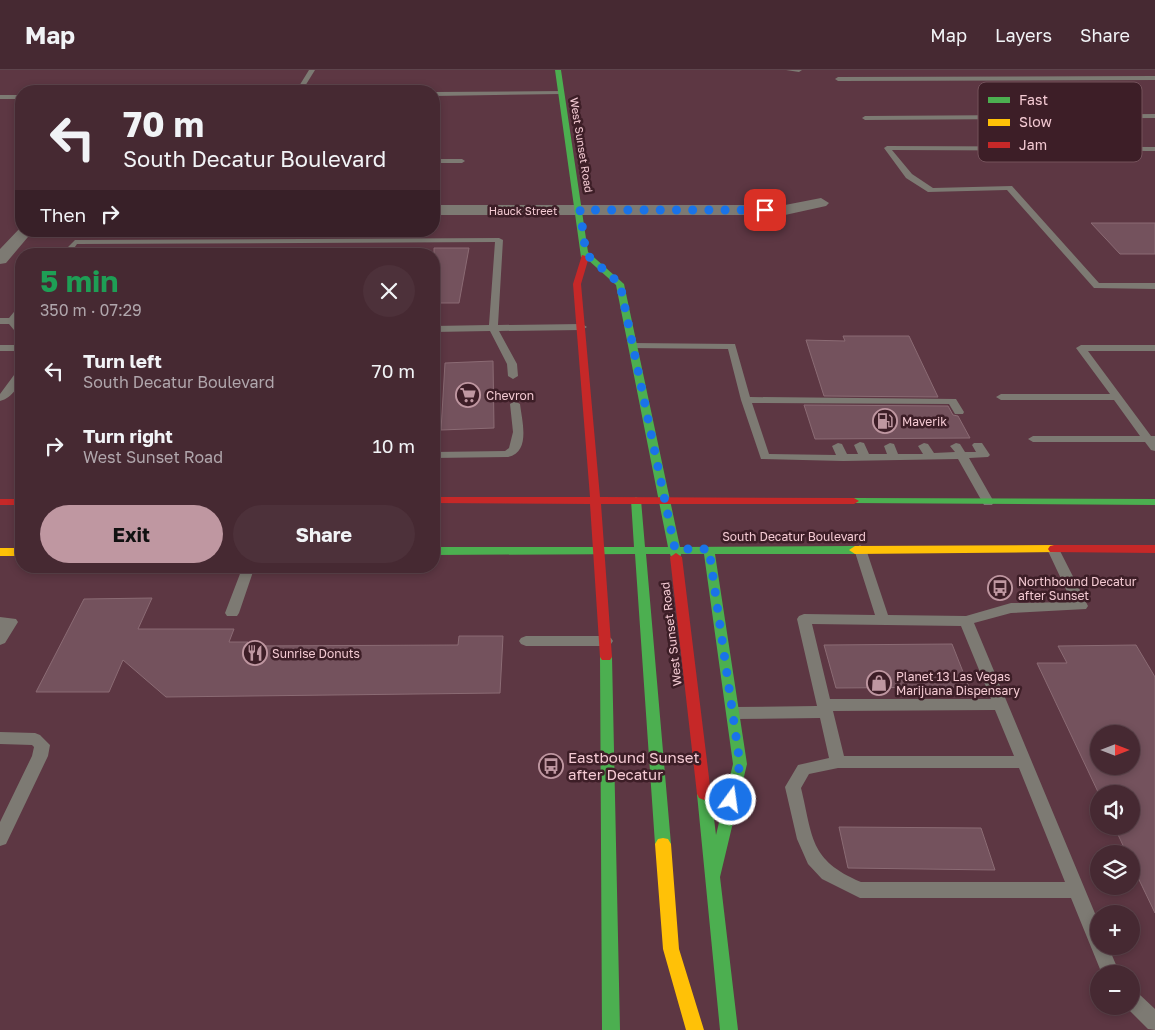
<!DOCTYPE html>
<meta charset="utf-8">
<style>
body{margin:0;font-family:"Golos Text",sans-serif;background:#4d313a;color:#f1f3f6;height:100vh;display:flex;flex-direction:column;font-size:19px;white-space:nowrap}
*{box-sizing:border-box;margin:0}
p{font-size:16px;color:#b0a6ac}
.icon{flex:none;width:28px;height:28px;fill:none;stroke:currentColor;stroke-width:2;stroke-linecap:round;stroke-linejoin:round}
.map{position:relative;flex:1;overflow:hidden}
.side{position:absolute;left:15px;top:178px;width:425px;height:325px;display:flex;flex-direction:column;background:#462932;border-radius:20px;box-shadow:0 2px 8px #0003,0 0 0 1px #5e454d}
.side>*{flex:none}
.hud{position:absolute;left:15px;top:15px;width:425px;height:152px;border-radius:20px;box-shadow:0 2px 8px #0003,0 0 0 1px #5e454d;background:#462932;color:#f1f3f6;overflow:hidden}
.needle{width:32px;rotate:90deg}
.controls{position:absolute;left:1090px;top:655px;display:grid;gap:10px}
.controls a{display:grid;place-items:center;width:50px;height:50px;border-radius:50%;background:#462932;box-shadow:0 2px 8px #0003,0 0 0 1px #5e454d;font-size:25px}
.pin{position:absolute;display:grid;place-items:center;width:42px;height:42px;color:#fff;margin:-21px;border-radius:10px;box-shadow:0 2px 8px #0006}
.me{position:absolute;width:55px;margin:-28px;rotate:14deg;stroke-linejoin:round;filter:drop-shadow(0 0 4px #0008)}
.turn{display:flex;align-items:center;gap:18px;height:105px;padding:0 25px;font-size:22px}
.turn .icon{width:65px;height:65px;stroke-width:2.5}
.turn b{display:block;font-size:35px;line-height:42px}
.then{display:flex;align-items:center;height:48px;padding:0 25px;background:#0003;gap:10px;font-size:19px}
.round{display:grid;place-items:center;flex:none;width:52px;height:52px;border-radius:26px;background:#4d313a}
.head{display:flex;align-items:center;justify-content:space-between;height:85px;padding:0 25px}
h1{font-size:30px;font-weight:700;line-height:38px;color:#1e9e55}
.button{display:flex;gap:10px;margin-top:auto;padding:10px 25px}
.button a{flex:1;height:58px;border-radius:30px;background:#bf97a1;color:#111;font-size:20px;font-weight:700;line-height:58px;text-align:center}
.button a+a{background:#4d313a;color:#f1f3f6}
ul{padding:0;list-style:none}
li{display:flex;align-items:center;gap:15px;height:75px;padding:0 25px}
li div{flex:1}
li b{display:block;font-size:19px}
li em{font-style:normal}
header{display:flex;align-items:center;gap:30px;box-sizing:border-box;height:70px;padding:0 25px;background:#462932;border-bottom:1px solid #5e454d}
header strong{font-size:24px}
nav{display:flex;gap:28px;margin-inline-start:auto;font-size:18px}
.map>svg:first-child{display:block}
.building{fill:#74525d;stroke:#8b6b74;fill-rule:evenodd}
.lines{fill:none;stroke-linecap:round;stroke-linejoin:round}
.lane{fill:#7d7a73;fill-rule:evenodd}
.street{fill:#7d7a73;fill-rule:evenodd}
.fast{fill:#4caf50;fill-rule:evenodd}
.slow{fill:#ffc107;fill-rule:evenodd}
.jam{fill:#c62828;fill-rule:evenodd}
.route{stroke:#1a73e8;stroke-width:9;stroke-dasharray:0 16.2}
.labels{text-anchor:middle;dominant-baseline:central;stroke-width:5;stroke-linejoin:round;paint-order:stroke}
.far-street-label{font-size:11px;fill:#f4cad3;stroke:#3d1e27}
.poi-label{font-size:12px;fill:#f4cad3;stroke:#3d1e27;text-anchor:start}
.street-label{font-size:12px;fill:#f4cad3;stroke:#3d1e27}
.near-poi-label{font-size:15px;fill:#f4cad3;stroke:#3d1e27;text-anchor:start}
.key{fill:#3d1e27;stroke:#74525b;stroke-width:1}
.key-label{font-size:14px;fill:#f4cad3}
</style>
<header>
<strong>Map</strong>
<nav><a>Map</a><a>Layers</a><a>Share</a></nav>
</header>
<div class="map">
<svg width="1155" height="960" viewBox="0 0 1155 960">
<rect width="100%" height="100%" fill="#5d3743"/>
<!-- building -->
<path class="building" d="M1091,153H1155V184H1120Z
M434,178H469L459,233H434Z
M843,266H909L938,327L824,326L806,270L845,271Z
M493,291L494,358L441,360L445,293Z
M804,335L948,336L953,345L958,346L970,368L815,369Z
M152,528L138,559H234L229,572H248L247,576L458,575L459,566H503L500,623L166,627L123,590L109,622H36L84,529Z
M952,574L969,617L836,618L824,575Z
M1136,575L1155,607V843L1131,793V784H1127L1114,756H1131V724H1099L1037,593H1067L1058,576ZM1099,664H1131V696H1099Z
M839,757L981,758L995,800L848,798Z"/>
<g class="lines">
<!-- lane -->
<path class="lane" d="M309,0H315L302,21H296Z
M786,0H802L799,2Z
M1155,6V10L838,11L835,9L838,7Z
M563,21L561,24L434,26V22Z
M0,25H21V29H0Z
M1155,44V48L865,50L862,48L865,46Z
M887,76L1155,77V81L892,80L912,104L933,118L1012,116L1099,213H1155V219L1094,218L1007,120L928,122L906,108L884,78Z
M434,89H462L465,91L462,93H434Z
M499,168L503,170L498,255L582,254L587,257L582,260L499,261L517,294L518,306L513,309L508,306L507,294L490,261L434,262V256L489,255L495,172L77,174L70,184H61L75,170Z
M21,236V245L17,251L21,256V262L14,260L9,254H0V248H9L18,237Z
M632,273L735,274L750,327L956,329L964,342L963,344H955L949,334L752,333L769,384L836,385L832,376L838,373L842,374L847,384H858L854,375L860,372L864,373L869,384H887L884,376L890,373L894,374L898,384H923L918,376L924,373L928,374L934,383L955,382L950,376L956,373L960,374L965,382H976L972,375L974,373H982L990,385L988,387L969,388L994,432L992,435H984L958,389L843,391L761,389L741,330L728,279L629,278V274Z
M0,275H21V281H0Z
M1081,275H1155V281H1088L1151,366H1155V381L1151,380L1145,372H1033L1028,369L1033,366H1140L1114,330H1001L996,327L1001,324H1110L1076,278Z
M21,300C22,313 13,328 0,331V324L17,301Z
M515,331L520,334C522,351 531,382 508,387L434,388V382L505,381L509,378L513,362L510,334Z
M860,475L866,479L888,545L966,546L1011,533L1072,532L1047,479L1053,475L1059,479L1088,536L1086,539L1011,543L974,553L1099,853V876H1108L1120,904H1102L1071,828H860L822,809L808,794L797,769L785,717L798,695L829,688L820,648L734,649L729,647L727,643L729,639L734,637L817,636L797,549L799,546L804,544L875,545L854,479ZM812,554L961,556L991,629H830ZM995,640L1014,686H844L833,641ZM838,698H1019L1065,812H861C809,790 813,767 801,718L809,704Z
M243,496H255L239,543L237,546H227L225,543Z
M0,547L16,549L18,552L5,573L0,575Z
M526,566H606L611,568L613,571L611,574L606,576H526L521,574L519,571L521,568Z
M0,662L35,663L40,665L50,675L48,686L6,774L0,776V752L32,686L34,677L32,675L0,674Z
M1131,920L1138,923L1155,939V960L1148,959L1125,936H1131Z"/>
<!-- street -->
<path class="street" d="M821,128L829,133L826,136L785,145H434V135H785Z
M21,157V161H33L6,193L0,194V179Z"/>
<!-- fast -->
<path class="fast" d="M555,0H561L588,182L624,214L680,477L855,476L861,480L855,484H715L747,694L720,807L738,960H720L697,724L699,720L704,718L709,720L711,724L716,765L733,694L704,484H681L680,490H672L670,484H646L671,774L668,779L663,780L658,779L655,774L635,484L434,485V477H634L631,430L636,427L641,430L645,477H668L616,215L587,189L581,187Z
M854,428L1155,429V435L850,433L849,431Z
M606,582L610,584L612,587L620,960H602L600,587L602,584Z"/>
<!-- slow -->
<path class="slow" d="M1054,475L1058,476L1060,479L1058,482L855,484L849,480L855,476Z
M0,478H21V486H0Z
M663,768L668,769L671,774L679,879L704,960H686L663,879L655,774L658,769Z"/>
<!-- jam -->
<path class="jam" d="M582,185L589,187L581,214L600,427L854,428L859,431L854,434H601L612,587L610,590H602L600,587L590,434L434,433V427H590L573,214Z
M0,429H21V435H0Z
M1054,475H1155V483L1050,482L1048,479L1050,476Z
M676,483L682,487L711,724L709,728L704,730L699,728L697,724L670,487Z"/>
</g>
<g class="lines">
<!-- route -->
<path class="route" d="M731,730L740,694L709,479H675L620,214L586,184L580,140H765"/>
</g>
<!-- icons -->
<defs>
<symbol id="supermarket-ring" viewBox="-11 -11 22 22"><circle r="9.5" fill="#3d1e27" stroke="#bf97a1" stroke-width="1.5"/><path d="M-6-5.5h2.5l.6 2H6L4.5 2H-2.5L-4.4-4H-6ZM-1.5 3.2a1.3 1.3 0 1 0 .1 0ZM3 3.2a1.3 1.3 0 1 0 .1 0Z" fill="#bf97a1"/></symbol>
<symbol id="fuel-ring" viewBox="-11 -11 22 22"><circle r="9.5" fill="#3d1e27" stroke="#bf97a1" stroke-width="1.5"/><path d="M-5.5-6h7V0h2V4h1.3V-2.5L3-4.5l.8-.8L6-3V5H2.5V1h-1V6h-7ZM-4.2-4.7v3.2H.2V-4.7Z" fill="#bf97a1"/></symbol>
<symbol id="bus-ring" viewBox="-11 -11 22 22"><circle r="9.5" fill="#3d1e27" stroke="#bf97a1" stroke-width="1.5"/><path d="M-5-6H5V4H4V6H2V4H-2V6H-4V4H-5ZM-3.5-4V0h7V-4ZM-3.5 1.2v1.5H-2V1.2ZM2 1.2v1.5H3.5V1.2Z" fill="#bf97a1"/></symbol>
<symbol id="restaurant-ring" viewBox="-11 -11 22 22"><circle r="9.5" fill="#3d1e27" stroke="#bf97a1" stroke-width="1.5"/><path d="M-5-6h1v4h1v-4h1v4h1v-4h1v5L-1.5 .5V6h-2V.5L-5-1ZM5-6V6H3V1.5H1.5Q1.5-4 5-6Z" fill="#bf97a1"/></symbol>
<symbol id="shop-ring" viewBox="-11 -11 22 22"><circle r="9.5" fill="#3d1e27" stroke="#bf97a1" stroke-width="1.5"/><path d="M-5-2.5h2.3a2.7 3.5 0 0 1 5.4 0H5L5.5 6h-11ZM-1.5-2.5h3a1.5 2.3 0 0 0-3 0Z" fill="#bf97a1"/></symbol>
</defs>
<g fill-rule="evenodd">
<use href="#supermarket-ring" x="454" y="311" width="28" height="28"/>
<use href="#fuel-ring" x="871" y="337" width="28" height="28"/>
<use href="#bus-ring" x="986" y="504" width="28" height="28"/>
<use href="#restaurant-ring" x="241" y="569" width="28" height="28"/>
<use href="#shop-ring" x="865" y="599" width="28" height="28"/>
<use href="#bus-ring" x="537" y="682" width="28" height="28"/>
</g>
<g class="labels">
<!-- far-street labels -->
<g class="far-street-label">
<text transform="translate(582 75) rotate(81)">West Sunset Road</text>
<text x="523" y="140">Hauck Street</text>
</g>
<!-- poi labels -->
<g class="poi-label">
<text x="486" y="325">Chevron</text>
<text x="902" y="351">Maverik</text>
<text x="1018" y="511">Northbound Decatur<tspan x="1018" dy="14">after Sunset</tspan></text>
<text x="272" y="583">Sunrise Donuts</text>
<text x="896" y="606">Planet 13 Las Vegas<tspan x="896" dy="14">Marijuana Dispensary</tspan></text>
</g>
<!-- street labels -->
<g class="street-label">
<text x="794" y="466">South Decatur Boulevard</text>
<text transform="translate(671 564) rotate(-97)">West Sunset Road</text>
</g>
<!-- near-poi labels -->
<g class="near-poi-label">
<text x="568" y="687">Eastbound Sunset<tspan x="568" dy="17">after Decatur</tspan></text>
</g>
</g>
<!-- legend -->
<rect x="978" y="12" width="164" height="80" rx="8" class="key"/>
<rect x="988" y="27" width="22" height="6" fill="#4caf50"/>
<rect x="988" y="49" width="22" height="7" fill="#ffc107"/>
<rect x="988" y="72" width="22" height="6" fill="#c62828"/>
<g class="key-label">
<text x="1019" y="35">Fast</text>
<text x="1019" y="57">Slow</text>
<text x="1019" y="80">Jam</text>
</g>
</svg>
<div class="controls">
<a><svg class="needle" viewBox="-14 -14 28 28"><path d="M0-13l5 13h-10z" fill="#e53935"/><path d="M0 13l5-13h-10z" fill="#b0a6ac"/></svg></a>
<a><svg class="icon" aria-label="sound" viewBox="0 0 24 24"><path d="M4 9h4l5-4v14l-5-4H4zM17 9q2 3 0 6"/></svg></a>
<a><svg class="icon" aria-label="layers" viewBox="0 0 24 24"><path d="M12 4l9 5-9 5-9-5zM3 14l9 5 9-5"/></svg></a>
<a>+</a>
<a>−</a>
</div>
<div class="pin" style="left:765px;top:140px;background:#d93025"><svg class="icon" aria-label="arrive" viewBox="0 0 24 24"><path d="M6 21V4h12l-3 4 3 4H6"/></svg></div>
<svg class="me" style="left:731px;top:730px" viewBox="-20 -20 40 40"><circle r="17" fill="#1a73e8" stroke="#fff" stroke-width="3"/><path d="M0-11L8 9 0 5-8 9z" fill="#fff"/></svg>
<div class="hud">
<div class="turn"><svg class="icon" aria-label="left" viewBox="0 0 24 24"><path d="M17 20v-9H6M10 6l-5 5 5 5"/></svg><div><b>70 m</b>South Decatur Boulevard</div></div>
<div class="then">Then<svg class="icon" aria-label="right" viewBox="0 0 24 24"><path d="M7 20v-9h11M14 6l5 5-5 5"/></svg></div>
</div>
<section class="side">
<div class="head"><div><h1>5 min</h1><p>350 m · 07:29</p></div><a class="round"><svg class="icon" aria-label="close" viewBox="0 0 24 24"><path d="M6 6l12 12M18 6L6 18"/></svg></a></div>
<ul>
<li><svg class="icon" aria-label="left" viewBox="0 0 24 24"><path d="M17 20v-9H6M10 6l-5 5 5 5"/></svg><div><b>Turn left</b><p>South Decatur Boulevard</p></div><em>70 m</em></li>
<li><svg class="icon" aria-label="right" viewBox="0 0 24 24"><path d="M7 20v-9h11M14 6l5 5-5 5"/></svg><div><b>Turn right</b><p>West Sunset Road</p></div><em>10 m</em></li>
</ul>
<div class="button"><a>Exit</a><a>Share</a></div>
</section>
</div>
